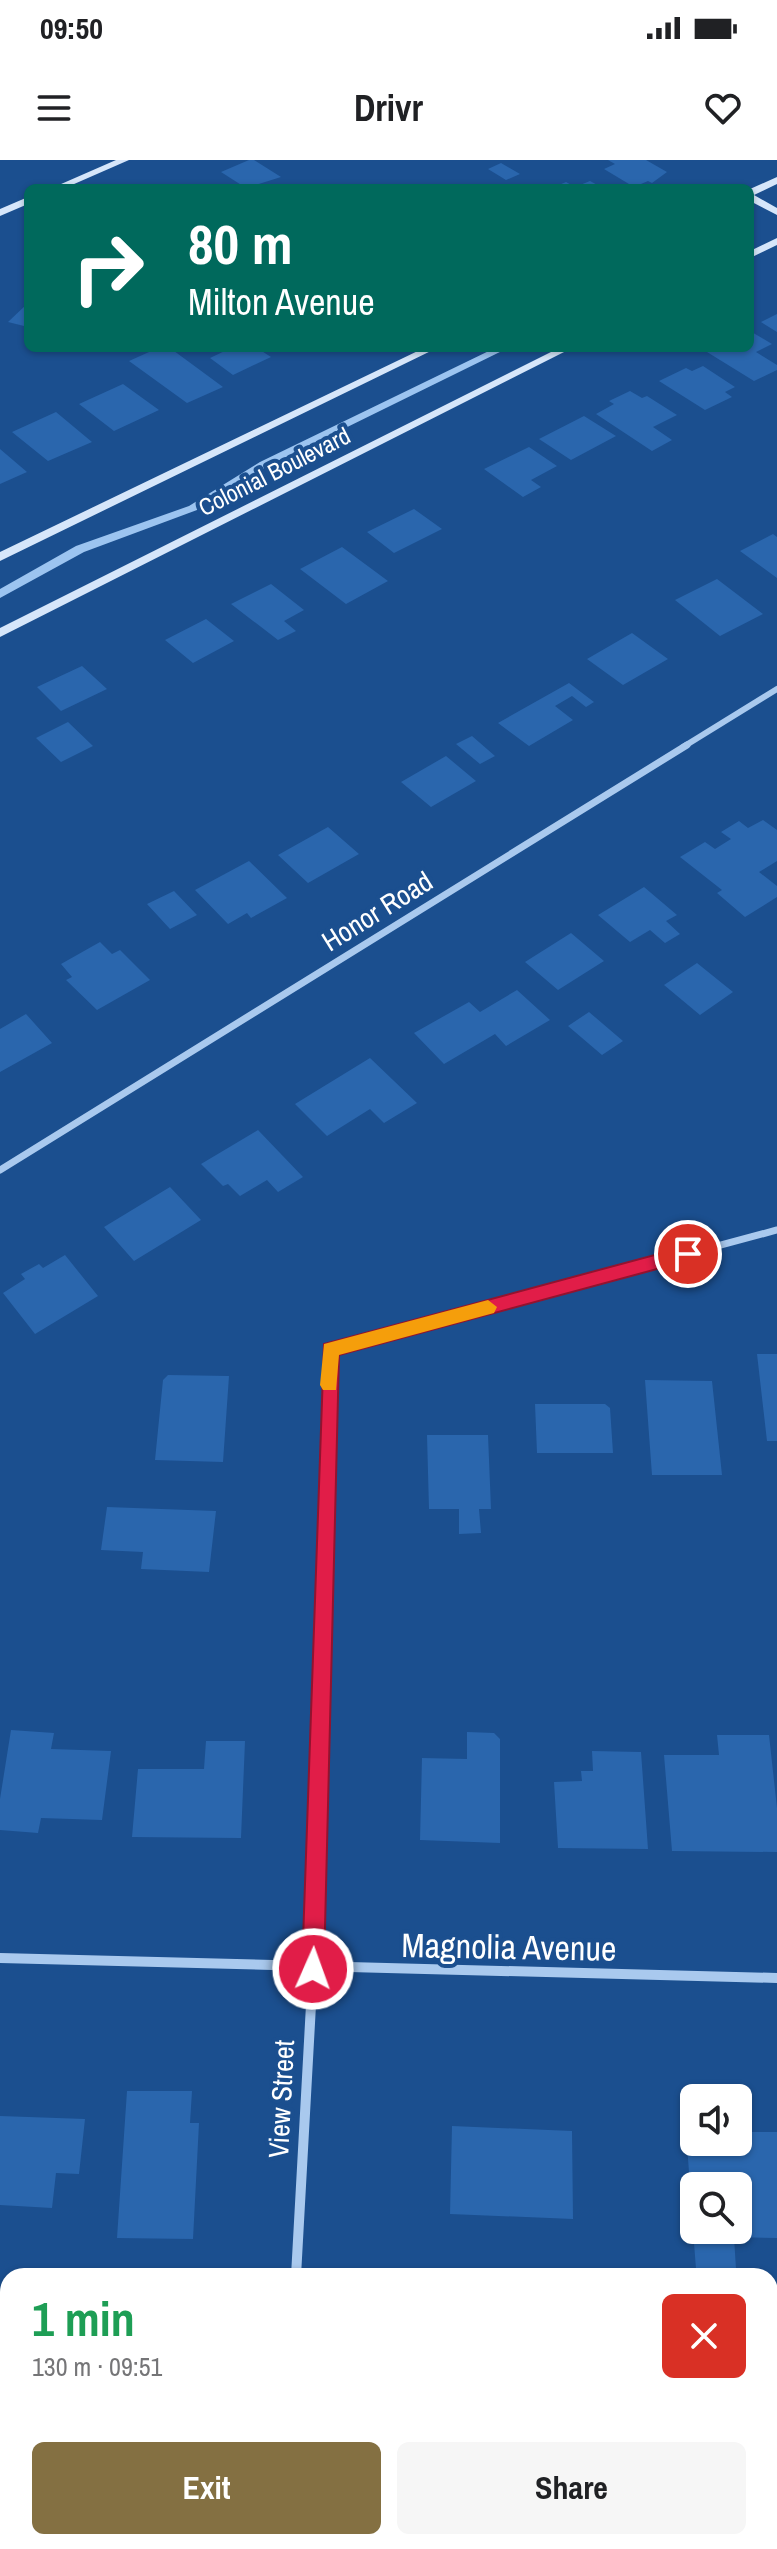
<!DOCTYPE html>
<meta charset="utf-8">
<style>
body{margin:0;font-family:"Archivo Narrow",sans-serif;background:#f6f6f6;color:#202124;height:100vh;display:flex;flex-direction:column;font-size:30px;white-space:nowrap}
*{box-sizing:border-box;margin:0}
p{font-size:26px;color:#757577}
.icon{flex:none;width:44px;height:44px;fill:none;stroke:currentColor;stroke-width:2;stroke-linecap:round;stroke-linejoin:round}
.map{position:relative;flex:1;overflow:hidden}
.details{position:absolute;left:0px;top:2108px;width:778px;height:282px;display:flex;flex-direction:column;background:#fff;border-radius:24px 24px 0 0;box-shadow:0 2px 6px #0004}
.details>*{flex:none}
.guide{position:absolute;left:24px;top:24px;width:730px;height:168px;border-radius:12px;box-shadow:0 2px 6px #0004;background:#00695c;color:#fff;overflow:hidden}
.fabs{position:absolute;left:680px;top:1924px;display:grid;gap:16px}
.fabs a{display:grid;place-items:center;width:72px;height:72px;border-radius:12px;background:#fff;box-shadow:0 2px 6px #0004;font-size:40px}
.pin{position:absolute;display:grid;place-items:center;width:68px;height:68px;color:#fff;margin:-34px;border:4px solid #fff;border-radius:50%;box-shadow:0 2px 8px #0007}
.me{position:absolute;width:88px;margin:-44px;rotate:2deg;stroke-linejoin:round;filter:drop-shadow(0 0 6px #0008)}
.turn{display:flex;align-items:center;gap:28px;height:168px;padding:0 32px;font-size:36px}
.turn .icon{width:104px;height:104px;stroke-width:2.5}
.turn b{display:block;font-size:56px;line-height:68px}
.round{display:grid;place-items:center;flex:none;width:84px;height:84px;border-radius:12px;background:#f6f6f6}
.headline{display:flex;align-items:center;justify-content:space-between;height:136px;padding:0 32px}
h1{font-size:48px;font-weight:700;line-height:60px;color:#1e9e55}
.primary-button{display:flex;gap:16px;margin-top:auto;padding:16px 32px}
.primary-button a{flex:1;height:92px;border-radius:12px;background:#847042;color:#fff;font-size:32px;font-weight:700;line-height:92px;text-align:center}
.primary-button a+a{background:#f6f6f6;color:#202124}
.status{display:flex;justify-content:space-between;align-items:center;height:56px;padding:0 40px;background:#fff;direction:ltr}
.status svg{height:22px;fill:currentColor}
header{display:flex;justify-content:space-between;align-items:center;height:104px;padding:0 32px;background:#fff;font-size:36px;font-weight:700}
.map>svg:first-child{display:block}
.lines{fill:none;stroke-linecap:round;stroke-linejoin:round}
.stream{fill:#9cc4f0;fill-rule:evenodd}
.building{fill:#2a66ad}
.street-far2{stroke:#a9c9ee;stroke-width:6}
.street-far1{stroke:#a9c9ee;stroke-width:7}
.street{stroke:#a9c9ee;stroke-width:10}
.secondary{fill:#d6e6fa;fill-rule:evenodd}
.route{fill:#e11d48;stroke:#92132f;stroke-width:2}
.slow{fill:#f59e0b}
.labels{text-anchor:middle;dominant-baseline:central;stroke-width:8;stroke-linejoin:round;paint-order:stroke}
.far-street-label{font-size:24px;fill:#fff;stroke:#1b4f8f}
.street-label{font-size:28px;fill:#fff;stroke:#1b4f8f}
.near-street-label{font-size:34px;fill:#fff;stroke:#1b4f8f}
</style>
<div class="status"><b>09:50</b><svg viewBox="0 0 49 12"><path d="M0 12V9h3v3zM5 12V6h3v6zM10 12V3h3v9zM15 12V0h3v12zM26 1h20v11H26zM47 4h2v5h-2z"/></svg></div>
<header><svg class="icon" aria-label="menu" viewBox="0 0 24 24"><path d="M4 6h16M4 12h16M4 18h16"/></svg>Drivr<svg class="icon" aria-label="heart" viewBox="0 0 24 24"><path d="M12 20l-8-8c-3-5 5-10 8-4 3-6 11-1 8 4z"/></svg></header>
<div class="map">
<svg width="777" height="2389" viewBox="0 0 777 2389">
<rect width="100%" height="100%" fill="#1b4f8f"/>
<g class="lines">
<!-- stream -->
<path class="stream" d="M495,188H508L268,306L197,350L84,392L0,438V429L76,386L189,346L260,302Z"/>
</g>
<!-- building -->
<path class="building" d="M249,0H254L281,17L246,28L221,12Z
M608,0H646L667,12L652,23L648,21L634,27L604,9L615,4Z
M501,3L520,14L506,20L488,9Z
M590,21L603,28H552L566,22L575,27Z
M28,143V167L8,162Z
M777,154V172L761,162Z
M750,171L772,184L756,192L777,205V210L754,221L707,192L715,188H750Z
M158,188H170L223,227L187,243L129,201Z
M231,188H257L271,197L233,215L210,198Z
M703,206L735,227L725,232L732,237L705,250L659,221L686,208L692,211Z
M123,224L159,250L114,271L79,244Z
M630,231L642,238L647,236L677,255L653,267L672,280L652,291L596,254L614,244L609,241Z
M56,252L92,282L48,301L12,272Z
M584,256L616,276L571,300L539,279Z
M529,287L557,306L531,320L541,327L523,337L484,309Z
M0,289L27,312L0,324Z
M414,349L442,369L394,393L367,372Z
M773,374L777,377V418L740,391Z
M342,387L388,421L346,444L300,409Z
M717,419L763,454L720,476L675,440Z
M271,424L304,450L284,461L296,471L278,480L231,444Z
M206,459L234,481L193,503L165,480Z
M632,473L668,499L623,525L587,499Z
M82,506L107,529L61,551L37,527Z
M569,523L594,542L586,547L572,536L555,546L573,560L529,586L498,563Z
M68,562L93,586L61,602L36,578Z
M472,576L495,596L480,604L456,584Z
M446,596L476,621L431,647L401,622Z
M763,660L777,670V701L759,712L777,726V737L745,757L717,733L722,730L680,697L705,682L715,689L731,679L721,672L739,661L748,668Z
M328,667L359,694L308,723L278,695Z
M249,701L287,738L251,758L247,753L228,764L195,730Z
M644,727L677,755L666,761L680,774L665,783L650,770L630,782L598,755Z
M174,731L197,755L170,769L147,744Z
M571,773L604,801L558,830L525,802Z
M100,782L112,794L120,790L150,820L97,850L66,820L72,817L61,804Z
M697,803L733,832L700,855L664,825Z
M517,830L550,860L506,886L495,874L444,904L414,873L469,842L480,852Z
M589,852L623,881L602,895L568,866Z
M26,854L52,883L0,912V869Z
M370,898L417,943L384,963L370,949L327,976L295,944Z
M258,970L303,1017L278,1032L267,1020L240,1036L228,1024L223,1026L201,1004Z
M170,1027L201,1060L134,1101L104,1067Z
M65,1095L98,1136L35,1174L3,1133L25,1119L21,1114L39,1104L43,1108Z
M757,1194H777V1281H767Z
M168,1215L229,1216L223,1302L155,1300L163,1220Z
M645,1220L712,1221L722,1315H652Z
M535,1244H605L610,1248L613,1293H537Z
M427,1275H488L491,1349H479L481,1373L459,1374V1349H429Z
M107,1347L216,1351L209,1412L141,1409L143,1392L101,1390Z
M11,1570L54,1573L51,1589L111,1591L102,1660L41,1658L38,1673L0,1670V1639Z
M467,1572L494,1573L500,1579V1683L420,1680L422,1598L467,1599Z
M717,1575H769L777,1648V1692L672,1691L664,1595H719Z
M206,1581H245L241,1678L132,1677L138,1609H204Z
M592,1591L641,1592L648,1689L558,1688L554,1622L582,1621L581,1611H593Z
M127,1931H192L190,1963H199L193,2079L117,2078Z
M0,1956L85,1959L79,2014L56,2013L52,2048L0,2045Z
M452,1966L572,1971L573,2059L450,2054Z
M686,1972H694V1982H738V1972H777V2078L734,2077L736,2109H696L693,2070H738V2026H694L692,2052Z
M449,2382H544V2389H449Z"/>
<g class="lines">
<!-- street-far2 -->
<path class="street-far2" d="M683,587L777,529"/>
<!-- street-far1 -->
<path class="street-far1" d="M0,1010L687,585
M325,1363L330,1190L777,1070"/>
<!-- street -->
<path class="street" d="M0,1798L777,1818
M296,2116L313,1809L325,1361
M281,2382V2389"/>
<!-- secondary -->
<path class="secondary" d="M116,0H129L65,28H52Z
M777,17V24L754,35L777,48V55L750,41V29Z
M28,37V44L0,56V49Z
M777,78V85L750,98V91Z
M424,188H437L0,401V392Z
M559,188H572L0,477V468Z"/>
</g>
<!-- route -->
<path class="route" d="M688,1086L696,1094L694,1099L339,1195L324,1809L320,1817L313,1820L305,1817L302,1809L324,1184Z"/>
<!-- slow -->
<path class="slow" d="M488,1140L497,1147L494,1153L339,1195L336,1230H323L320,1225L324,1184Z"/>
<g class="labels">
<!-- far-street labels -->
<g class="far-street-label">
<text transform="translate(274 311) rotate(-27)">Colonial Boulevard</text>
</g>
<!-- street labels -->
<g class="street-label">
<text transform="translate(377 751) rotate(-32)">Honor Road</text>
<text transform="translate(281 1939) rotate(-87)">View Street</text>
</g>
<!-- near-street labels -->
<g class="near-street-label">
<text transform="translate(509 1787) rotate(1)">Magnolia Avenue</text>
</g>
</g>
</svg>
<div class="fabs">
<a><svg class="icon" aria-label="sound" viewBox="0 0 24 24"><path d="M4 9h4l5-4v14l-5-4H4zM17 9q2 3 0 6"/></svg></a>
<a><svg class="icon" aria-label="search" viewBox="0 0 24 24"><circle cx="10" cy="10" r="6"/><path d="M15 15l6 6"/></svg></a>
</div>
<div class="pin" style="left:688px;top:1094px;background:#d93025"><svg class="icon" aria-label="arrive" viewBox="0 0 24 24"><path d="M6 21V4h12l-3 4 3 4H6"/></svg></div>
<svg class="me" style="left:313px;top:1809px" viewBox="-20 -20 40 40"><circle r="17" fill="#e11d48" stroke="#fff" stroke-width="3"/><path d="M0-11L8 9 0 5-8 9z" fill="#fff"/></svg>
<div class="guide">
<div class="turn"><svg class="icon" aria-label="right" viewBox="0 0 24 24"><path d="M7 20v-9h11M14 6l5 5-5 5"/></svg><div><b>80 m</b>Milton Avenue</div></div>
</div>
<section class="details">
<div class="headline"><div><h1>1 min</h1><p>130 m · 09:51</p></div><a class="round" style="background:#d93025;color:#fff"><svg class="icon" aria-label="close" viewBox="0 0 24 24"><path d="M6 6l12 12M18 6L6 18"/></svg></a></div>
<div class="primary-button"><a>Exit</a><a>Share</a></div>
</section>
</div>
